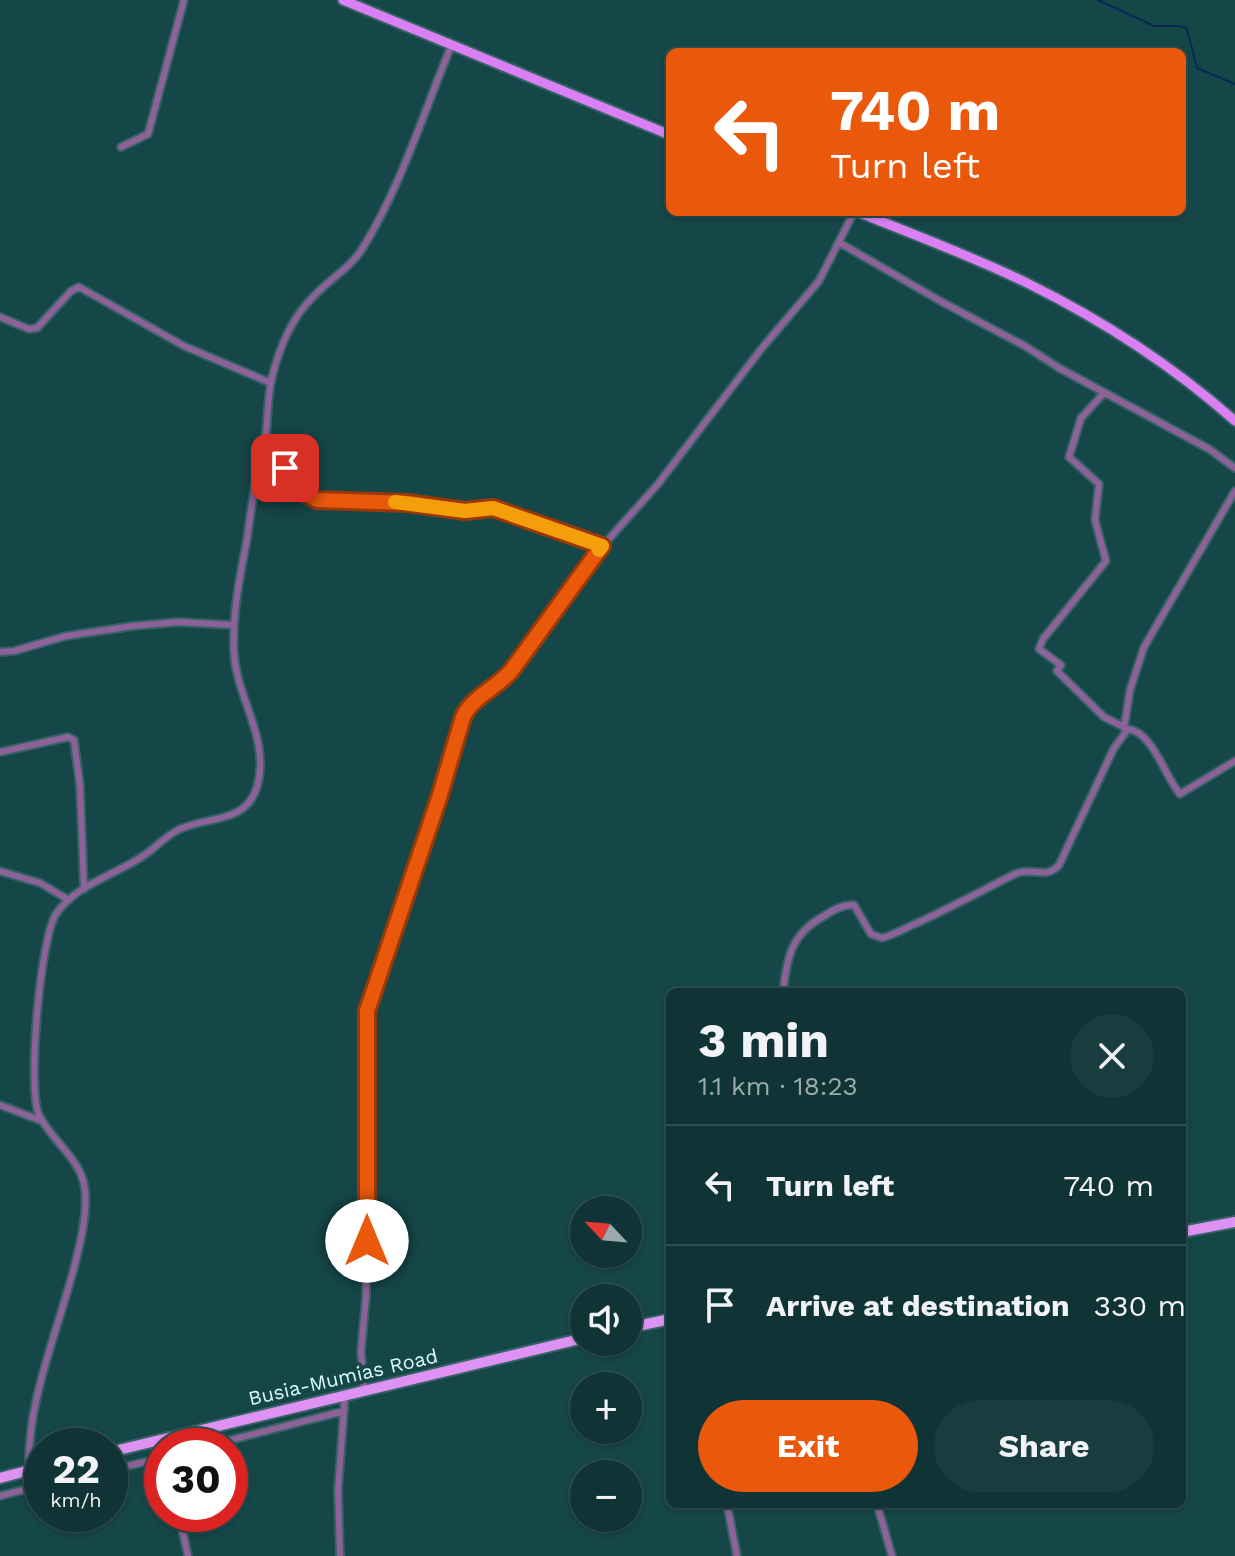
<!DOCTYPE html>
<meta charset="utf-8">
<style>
body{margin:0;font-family:"Work Sans",sans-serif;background:#193c3e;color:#f1f3f6;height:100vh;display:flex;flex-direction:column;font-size:30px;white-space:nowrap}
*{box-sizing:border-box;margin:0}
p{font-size:26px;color:#9caaad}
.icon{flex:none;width:44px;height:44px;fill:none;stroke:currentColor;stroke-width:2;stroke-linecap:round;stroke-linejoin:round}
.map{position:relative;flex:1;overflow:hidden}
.sheet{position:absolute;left:666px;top:988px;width:520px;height:520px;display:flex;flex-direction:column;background:#103436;border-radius:12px;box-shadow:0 2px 6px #0004,0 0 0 2px #304f51}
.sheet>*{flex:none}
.guide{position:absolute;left:666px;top:48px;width:520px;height:168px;border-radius:12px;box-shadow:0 2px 6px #0004,0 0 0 2px #304f51;background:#ea580c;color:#fff;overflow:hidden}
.needle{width:52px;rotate:296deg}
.fabs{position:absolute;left:570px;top:1196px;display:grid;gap:16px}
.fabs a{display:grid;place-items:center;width:72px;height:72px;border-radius:50%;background:#103436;box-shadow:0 2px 6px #0004,0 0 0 2px #304f51;font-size:40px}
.speed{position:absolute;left:24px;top:1428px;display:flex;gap:16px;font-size:40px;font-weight:700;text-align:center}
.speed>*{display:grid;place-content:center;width:104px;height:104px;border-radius:50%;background:#103436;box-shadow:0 2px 6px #0004,0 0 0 2px #304f51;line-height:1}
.speed small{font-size:20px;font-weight:400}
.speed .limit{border:12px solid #d22;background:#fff;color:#111}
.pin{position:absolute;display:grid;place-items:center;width:68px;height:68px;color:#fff;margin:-34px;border-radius:16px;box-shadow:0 4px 12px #0006}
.me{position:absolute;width:88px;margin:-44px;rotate:0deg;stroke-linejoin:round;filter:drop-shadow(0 0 6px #0008)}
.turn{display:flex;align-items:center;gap:28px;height:168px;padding:0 32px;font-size:36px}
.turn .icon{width:104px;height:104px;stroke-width:2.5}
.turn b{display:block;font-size:56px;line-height:68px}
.round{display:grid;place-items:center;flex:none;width:84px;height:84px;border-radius:42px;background:#193c3e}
.head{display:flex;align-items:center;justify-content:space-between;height:136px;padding:0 32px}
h1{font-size:48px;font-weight:700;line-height:60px}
.cta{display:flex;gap:16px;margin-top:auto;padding:16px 32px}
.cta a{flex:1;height:92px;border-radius:48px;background:#ea580c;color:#fff;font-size:32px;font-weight:700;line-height:92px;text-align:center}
.cta a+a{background:#193c3e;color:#f1f3f6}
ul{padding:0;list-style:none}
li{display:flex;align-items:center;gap:24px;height:120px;padding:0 32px;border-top:2px solid #304f51}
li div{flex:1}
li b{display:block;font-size:30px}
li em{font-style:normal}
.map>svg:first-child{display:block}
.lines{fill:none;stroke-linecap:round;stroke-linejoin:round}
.stream{stroke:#092857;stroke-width:2}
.minor-casing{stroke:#356365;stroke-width:10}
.primary-casing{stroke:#356365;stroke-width:13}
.trunk-casing{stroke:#356365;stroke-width:14}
.minor{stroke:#8d6299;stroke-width:6}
.primary{stroke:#da80f2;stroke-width:9}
.trunk{stroke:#de92f3;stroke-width:10}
.route-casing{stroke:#983908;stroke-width:20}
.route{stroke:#ea580c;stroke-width:14}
.slow{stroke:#f59e0b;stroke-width:14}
.labels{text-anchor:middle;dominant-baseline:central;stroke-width:8;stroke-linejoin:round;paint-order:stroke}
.street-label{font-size:20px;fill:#dbfafb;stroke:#154648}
</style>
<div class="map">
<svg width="1235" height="1556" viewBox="0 0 1235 1556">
<rect width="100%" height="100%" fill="#154648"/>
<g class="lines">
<!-- stream -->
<path class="stream" d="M1098,0L1154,26H1180L1187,29L1197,68L1235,84"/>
<defs>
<path id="minor" d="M121,147L148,134L184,0
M840,243L942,302L1025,346L1059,368L1209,449L1235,468
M0,317L29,329L37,328L71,291L79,287L184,346L271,383
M1104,393L1081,418L1069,457L1099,484L1095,520L1106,561L1043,639L1039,649L1061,665L1057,671L1104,717L1124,727
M265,444L303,492L313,499L408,503L465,511L493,508L602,546
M0,652L14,651L66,636L133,626L178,622L234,625
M1124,728L1130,690L1144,647L1235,491
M0,752L68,737L74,740L80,786L84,889
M0,871L40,883L69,900
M783,992C787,957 791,934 824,916C833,910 843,904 854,905L871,934L882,938C894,935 905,928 917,923C950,908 981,891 1013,875C1032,865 1045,881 1059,865L1114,748L1128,729C1153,732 1165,777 1180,794L1235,761
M0,1105L42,1121
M364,1391L361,1351L366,1297L367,1011L435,810L465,713C476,696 498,686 512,670L599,550L658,484L762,348L819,281L854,212
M207,1446L344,1411
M29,1470C26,1400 61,1324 77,1256C82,1235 87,1212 85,1191C83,1160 52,1142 39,1115C27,1090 40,939 56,914C75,885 115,875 143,856C155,848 164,838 176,831C204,815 245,826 257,787C271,739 236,698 234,652C232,614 240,576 247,539C250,517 253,495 257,474C259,463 264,453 265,442C268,421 267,399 272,377C279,349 291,319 312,298C328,280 352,267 364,246C402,184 424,111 452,44
M110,1470L162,1458
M0,1496L42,1485
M727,1504L737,1556
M877,1504L892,1556
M179,1514L188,1556
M340,1556L338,1490L345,1395"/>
<path id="primary" d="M343,0L670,135
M858,212C914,235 972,256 1027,283C1102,320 1172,365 1235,421"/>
<path id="trunk" d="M1182,1232L1235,1222
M628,1328L670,1319
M110,1452L584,1338
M0,1478L42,1467"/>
</defs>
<!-- minor casing -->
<use href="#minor" class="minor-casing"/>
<!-- primary casing -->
<use href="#primary" class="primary-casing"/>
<!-- trunk casing -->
<use href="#trunk" class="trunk-casing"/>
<!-- minor -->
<use href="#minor" class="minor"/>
<!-- primary -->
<use href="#primary" class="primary"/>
<!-- trunk -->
<use href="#trunk" class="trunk"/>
</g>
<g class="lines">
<defs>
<path id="route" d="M285,468L303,492L317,500L408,503L465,511L493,508L602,546L512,670C498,687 472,697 463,717L439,798L367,1011V1241"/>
</defs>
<!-- route casing -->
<use href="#route" class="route-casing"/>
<!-- route -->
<use href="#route" class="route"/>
<!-- slow -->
<path class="slow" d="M395,502L465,511L493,508L602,546L599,550"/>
</g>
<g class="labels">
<!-- street labels -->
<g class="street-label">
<text transform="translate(343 1377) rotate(-13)">Busia-Mumias Road</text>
</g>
</g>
</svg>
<div class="fabs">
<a><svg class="needle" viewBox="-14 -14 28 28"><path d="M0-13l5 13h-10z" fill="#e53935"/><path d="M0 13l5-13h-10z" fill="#9caaad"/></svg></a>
<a><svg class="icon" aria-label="sound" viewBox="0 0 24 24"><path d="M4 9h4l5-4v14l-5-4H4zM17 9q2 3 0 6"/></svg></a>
<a>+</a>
<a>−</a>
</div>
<div class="speed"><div>22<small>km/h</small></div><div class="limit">30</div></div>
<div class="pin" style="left:285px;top:468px;background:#d93025"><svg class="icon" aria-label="arrive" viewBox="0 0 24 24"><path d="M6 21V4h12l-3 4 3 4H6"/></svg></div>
<svg class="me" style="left:367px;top:1241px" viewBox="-20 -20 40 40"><circle r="19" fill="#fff"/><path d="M0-13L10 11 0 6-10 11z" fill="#ea580c"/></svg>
<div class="guide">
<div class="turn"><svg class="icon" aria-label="left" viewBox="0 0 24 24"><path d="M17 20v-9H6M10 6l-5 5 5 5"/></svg><div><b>740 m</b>Turn left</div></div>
</div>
<section class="sheet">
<div class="head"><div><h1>3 min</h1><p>1.1 km · 18:23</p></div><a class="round"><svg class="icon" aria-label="close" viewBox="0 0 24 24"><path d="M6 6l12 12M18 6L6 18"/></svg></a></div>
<ul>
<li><svg class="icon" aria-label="left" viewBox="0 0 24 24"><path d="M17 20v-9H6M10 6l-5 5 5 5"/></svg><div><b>Turn left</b></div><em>740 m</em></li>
<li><svg class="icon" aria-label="arrive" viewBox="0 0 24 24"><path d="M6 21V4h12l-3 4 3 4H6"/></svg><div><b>Arrive at destination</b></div><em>330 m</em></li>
</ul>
<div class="cta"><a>Exit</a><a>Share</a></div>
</section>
</div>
